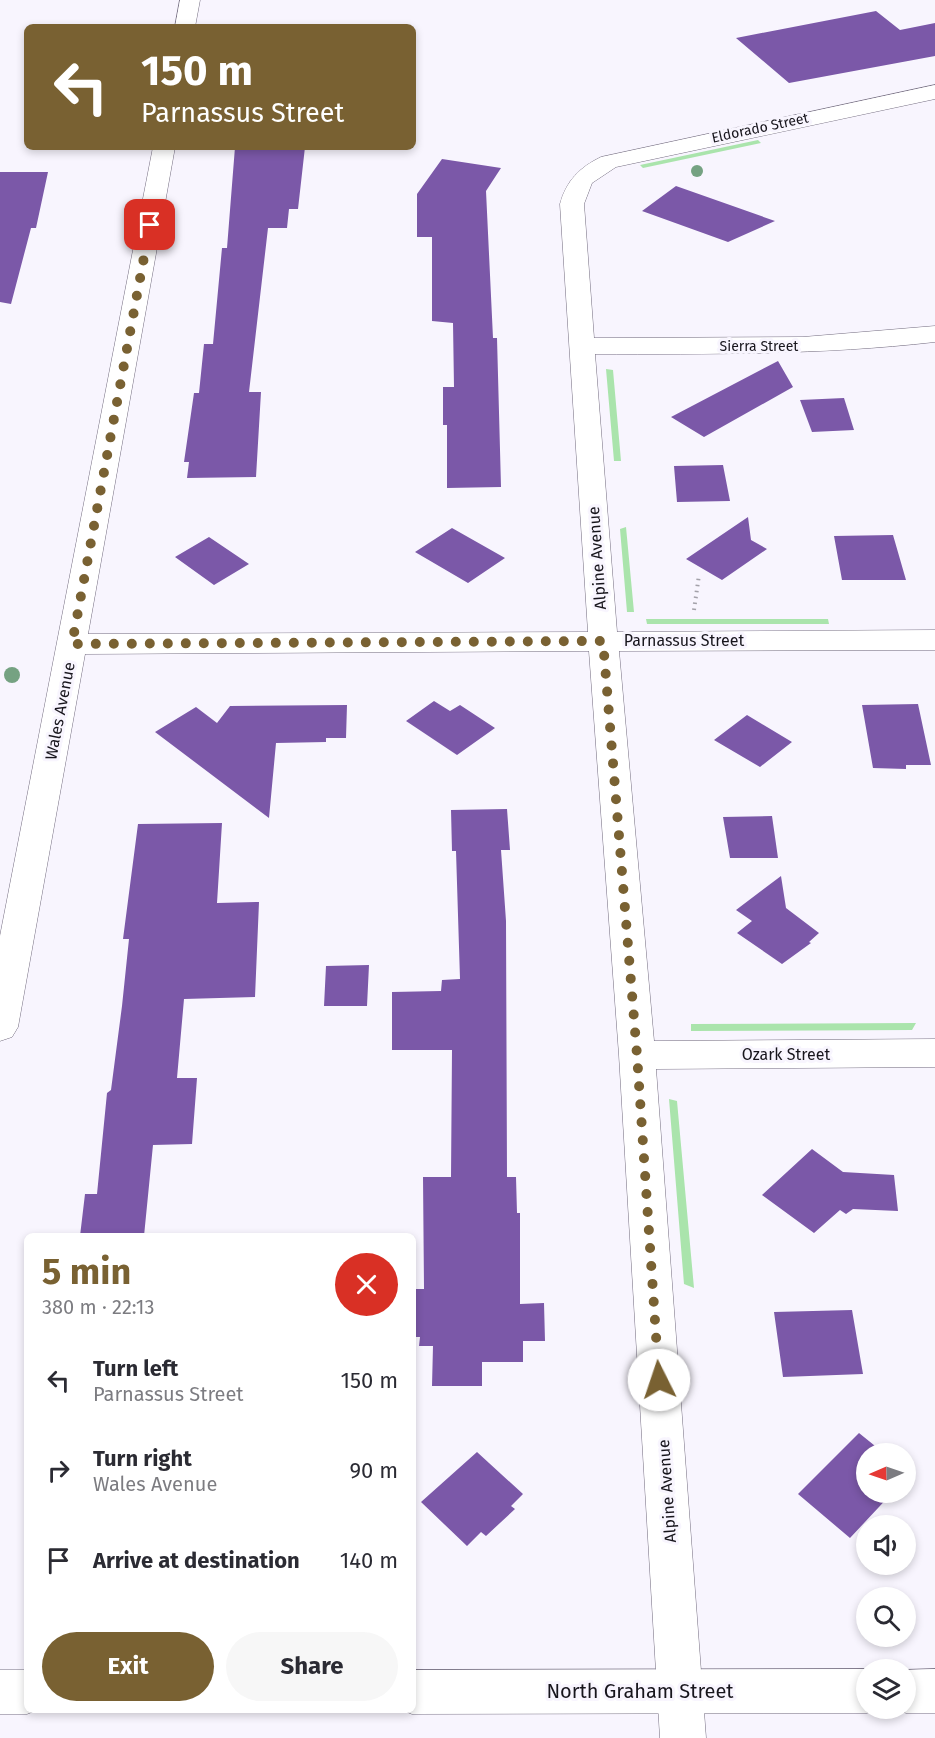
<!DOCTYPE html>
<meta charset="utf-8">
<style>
body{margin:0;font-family:"Fira Sans",sans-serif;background:#f7f7f7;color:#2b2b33;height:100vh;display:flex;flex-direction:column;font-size:22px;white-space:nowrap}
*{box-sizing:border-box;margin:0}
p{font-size:20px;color:#7c7c81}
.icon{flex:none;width:33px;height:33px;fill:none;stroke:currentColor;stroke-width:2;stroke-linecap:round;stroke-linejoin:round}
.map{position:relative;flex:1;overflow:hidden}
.sheet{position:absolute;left:24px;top:1233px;width:392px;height:480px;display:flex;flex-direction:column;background:#fff;border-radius:9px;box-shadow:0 3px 9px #0003}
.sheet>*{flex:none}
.guide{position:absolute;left:24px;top:24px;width:392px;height:126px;border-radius:9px;box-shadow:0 3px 9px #0003;background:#796132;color:#fff;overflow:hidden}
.needle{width:39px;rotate:268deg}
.buttons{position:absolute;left:856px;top:1443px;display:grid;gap:12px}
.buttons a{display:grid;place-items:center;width:60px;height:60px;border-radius:50%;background:#fff;box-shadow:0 3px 9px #0003;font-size:30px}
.pin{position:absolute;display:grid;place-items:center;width:51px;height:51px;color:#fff;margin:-26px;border-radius:12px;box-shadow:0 3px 9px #0006}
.me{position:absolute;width:66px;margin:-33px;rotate:356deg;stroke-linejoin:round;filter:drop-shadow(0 0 4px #0008)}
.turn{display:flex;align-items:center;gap:21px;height:126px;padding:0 18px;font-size:27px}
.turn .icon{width:78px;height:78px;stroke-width:2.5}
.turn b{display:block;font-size:42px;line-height:51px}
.round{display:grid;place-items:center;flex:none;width:63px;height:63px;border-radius:32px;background:#f7f7f7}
.headline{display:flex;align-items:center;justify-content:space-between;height:102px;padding:0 18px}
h1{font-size:36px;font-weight:700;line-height:45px;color:#796132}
.primary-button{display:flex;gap:12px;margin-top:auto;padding:12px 18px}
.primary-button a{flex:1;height:69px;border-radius:36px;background:#796132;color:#fff;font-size:24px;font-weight:700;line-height:69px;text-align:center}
.primary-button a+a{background:#f7f7f7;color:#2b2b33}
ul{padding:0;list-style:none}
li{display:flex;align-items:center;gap:18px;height:90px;padding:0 18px}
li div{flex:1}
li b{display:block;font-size:22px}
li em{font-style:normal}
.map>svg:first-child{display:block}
.green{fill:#aae4ac}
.building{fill:#7b58a8}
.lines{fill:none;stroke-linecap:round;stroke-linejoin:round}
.minor-casing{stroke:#736c7f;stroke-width:1}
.major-casing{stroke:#736c7f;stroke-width:1}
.path{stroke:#a3a1a9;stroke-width:4;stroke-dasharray:1.5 4.5;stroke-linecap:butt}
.minor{fill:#fff;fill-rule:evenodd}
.major{fill:#fff;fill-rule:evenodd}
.tree{fill:#75a282}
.route{stroke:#796132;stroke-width:10;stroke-dasharray:0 18}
.labels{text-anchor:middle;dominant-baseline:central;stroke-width:6;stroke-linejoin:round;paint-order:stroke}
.far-street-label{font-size:14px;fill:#17151c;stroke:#f8f5fe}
.street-label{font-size:16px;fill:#17151c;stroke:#f8f5fe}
.near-street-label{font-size:20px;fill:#17151c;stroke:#f8f5fe}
</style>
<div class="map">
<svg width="935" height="1738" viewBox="0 0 935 1738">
<rect width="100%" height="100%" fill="#f8f5fe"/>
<!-- green -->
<path class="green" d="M758,140L761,143L643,168L640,165Z
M606,369L613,370L621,461H614Z
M626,527L634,612H627L620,529Z
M646,619H828L829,624H647Z
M916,1023L912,1030L691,1031V1024Z
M669,1099L677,1101L694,1288L684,1284Z"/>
<!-- building -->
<path class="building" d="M876,11L900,30L935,23V56L789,83L736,38Z
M235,147H305L298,209H289L287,228H268L249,392H261L256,477L187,478L189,462H184L194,393H199L204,344H213L222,248H227Z
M442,159L501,168L486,191L493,338H497L501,487L447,488V425H443V387H454L453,323L432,321V237H417V194Z
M0,172H48L36,228H31L11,304L0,302Z
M676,186L775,221L728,242L642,211Z
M778,361L793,387L704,437L671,417Z
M844,398L854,430L812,432L800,400Z
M723,465L730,501L677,502L674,466Z
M748,517L751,540L767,549L722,580L686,559Z
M452,528L505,558L468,583L415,552Z
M893,535L906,580H842L834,536Z
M209,537L249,564L214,585L175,557Z
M434,701L450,711L460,705L495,728L457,755L406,721Z
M918,704L931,765H906V769L873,768L862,705Z
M347,705L346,738H326V742L276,743L269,818L155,732L196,707L217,723L230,706Z
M747,715L792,742L760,767L714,740Z
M507,809L510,850H501L506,921L507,1177H516L517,1213H520V1304L544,1303L545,1341H523V1362H482V1386H432L433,1346H419L420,1337H412V1289H424L423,1177H451L452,1050H392V992L441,991L442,980L460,979L456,851H452L451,810Z
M772,816L778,858H730L723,817Z
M222,823L217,903L259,902L255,997L184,999L177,1078H197L192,1144L153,1145L144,1236H80L85,1194H97L107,1093L111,1090L122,1006L129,939H123L138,824Z
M781,876L786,908L819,933L809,942L811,943L782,964L737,933L752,921L736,910Z
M369,965L367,1006H324L326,966Z
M812,1149L843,1172L894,1175L898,1211L853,1209L846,1214L840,1210L814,1233L762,1195Z
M852,1310L863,1374L783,1377L774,1312Z
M859,1433L885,1454H867V1492H893L850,1538L798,1494Z
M477,1452L523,1494L511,1506L515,1509L486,1536L481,1532L467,1546L421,1502Z"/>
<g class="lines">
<defs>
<path id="minor" d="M180,0H200L195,27H175Z
M935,85V99L616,167L592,183L584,204L594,338L803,337L935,326V342C822,355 709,354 595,354L617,632L935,630V650L619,651L654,1041L935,1039V1067L656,1069L706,1738H660L619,1055L589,651L85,654L18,1027L12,1037L0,1041V936L153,147H175L88,634L588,632L560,204C566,181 580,167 601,157Z"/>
<path id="major" d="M867,1669V1708H878L867,1713L412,1714L402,1710H412V1670Z
M935,1669V1713H906L895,1708H906L905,1670Z
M0,1670H27V1710H37L27,1714H0Z"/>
</defs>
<!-- minor casing -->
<use href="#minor" class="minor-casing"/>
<!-- major casing -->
<use href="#major" class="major-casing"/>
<!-- path -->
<path class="path" d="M694,610L699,575"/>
<!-- minor -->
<use href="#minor" class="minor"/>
<!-- major -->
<use href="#major" class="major"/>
</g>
<!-- trees -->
<g class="tree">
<circle cx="697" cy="171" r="6"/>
<circle cx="12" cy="675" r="8"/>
</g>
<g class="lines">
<!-- route -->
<path class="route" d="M150,225L72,644L603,641L637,1055L659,1380"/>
</g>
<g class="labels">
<!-- far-street labels -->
<g class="far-street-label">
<text transform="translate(760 128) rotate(-12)">Eldorado Street</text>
<text x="759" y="346">Sierra Street</text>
</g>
<!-- street labels -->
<g class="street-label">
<text transform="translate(597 558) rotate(-94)">Alpine Avenue</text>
<text x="684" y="640">Parnassus Street</text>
<text transform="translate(60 711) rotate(-79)">Wales Avenue</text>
<text x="786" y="1054">Ozark Street</text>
<text transform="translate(667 1491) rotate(-94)">Alpine Avenue</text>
</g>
<!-- near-street labels -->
<g class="near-street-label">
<text x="640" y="1691">North Graham Street</text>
</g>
</g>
</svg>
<div class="buttons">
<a><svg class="needle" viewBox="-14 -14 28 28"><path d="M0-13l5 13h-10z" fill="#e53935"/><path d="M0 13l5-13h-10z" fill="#7c7c81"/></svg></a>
<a><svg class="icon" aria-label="sound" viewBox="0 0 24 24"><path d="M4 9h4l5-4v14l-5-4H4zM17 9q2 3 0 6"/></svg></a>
<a><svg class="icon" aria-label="search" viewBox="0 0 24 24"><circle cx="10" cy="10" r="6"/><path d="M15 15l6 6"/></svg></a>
<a><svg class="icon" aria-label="layers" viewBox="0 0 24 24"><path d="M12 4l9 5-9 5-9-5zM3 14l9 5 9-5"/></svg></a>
</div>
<div class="pin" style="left:150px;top:225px;background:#d93025"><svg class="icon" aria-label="arrive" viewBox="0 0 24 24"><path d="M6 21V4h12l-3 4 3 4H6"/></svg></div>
<svg class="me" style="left:659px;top:1380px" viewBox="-20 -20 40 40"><circle r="19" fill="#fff"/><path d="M0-13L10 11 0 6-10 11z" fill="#796132"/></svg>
<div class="guide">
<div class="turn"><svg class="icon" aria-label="left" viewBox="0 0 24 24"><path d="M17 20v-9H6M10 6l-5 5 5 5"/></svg><div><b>150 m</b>Parnassus Street</div></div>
</div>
<section class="sheet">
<div class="headline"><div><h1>5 min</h1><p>380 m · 22:13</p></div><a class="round" style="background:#d93025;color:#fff"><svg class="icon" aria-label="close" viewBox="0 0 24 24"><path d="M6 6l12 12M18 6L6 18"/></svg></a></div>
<ul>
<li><svg class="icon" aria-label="left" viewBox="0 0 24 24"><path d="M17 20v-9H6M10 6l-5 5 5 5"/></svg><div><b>Turn left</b><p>Parnassus Street</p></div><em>150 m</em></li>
<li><svg class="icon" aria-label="right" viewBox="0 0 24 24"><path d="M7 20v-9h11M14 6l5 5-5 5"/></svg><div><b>Turn right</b><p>Wales Avenue</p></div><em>90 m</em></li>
<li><svg class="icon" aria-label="arrive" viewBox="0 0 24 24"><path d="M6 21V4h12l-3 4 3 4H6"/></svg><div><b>Arrive at destination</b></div><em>140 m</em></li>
</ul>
<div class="primary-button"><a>Exit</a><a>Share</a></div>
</section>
</div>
